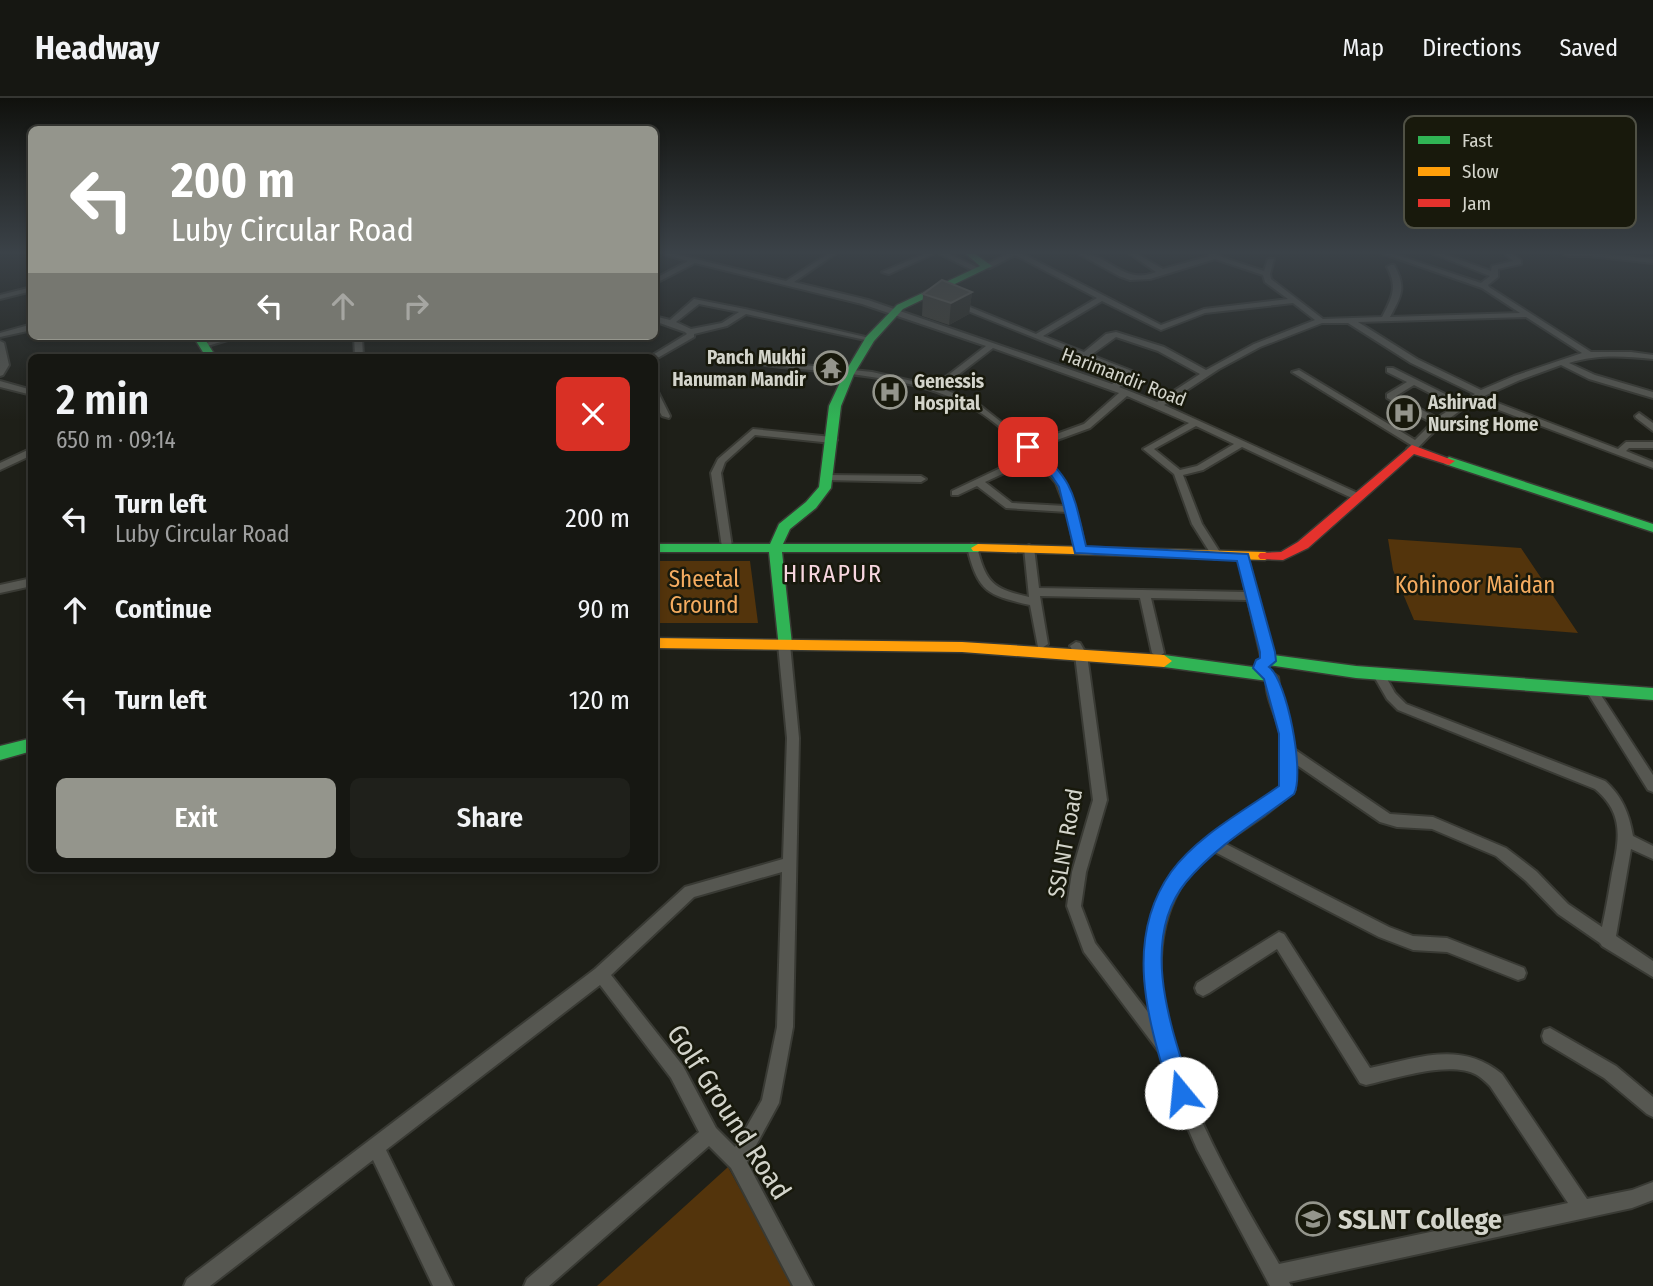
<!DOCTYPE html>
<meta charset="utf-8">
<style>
body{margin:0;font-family:"Fira Sans Condensed",sans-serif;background:#1f201b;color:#f1f3f6;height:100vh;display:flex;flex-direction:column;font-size:26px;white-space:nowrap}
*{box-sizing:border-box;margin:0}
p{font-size:23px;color:#9e9f9f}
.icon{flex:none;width:38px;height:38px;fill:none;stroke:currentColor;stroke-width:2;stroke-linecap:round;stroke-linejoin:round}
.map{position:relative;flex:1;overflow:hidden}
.panel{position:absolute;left:28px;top:256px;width:630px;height:518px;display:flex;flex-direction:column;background:#161712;border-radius:10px;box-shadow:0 4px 10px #0003,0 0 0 2px #353632}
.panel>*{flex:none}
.banner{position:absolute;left:28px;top:28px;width:630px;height:214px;border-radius:10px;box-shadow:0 4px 10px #0003,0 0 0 2px #353632;background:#94958c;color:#fff;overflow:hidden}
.pin{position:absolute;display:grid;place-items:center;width:60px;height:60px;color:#fff;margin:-30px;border-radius:14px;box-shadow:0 4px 10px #0006}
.me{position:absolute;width:77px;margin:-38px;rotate:343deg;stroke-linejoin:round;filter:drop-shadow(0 0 5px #0008)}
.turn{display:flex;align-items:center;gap:24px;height:147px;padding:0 28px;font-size:32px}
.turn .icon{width:91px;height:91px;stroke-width:2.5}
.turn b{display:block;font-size:49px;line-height:60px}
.lanes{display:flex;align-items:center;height:66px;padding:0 28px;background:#0003;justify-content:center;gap:35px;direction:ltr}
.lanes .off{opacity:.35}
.round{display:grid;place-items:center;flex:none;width:74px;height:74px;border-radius:10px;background:#1f201b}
.overview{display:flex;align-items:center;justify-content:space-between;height:119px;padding:0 28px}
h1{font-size:42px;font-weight:600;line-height:52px}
.button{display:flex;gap:14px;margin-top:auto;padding:14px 28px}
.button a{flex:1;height:80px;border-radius:10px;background:#94958c;color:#fff;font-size:28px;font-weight:600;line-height:80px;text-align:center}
.button a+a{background:#1f201b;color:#f1f3f6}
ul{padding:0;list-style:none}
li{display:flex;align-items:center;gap:21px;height:91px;padding:0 28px}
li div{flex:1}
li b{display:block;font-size:26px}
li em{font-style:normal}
header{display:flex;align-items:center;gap:42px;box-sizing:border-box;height:98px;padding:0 35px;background:#161712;border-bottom:2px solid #353632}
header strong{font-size:33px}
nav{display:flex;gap:38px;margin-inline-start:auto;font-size:24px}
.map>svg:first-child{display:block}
.green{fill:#53340c}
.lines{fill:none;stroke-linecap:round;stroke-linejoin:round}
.street-casing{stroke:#393a34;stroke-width:4}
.fast-casing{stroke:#393a34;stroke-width:3}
.slow-casing{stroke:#393a34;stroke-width:3}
.jam-casing{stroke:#393a34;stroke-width:3}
.street{fill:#565751;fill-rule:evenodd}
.fast{fill:#30b455;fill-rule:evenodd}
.slow{fill:#ff9f0a;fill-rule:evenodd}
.jam{fill:#e5322d;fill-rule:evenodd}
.wall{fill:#424138}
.shaded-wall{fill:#2d2d25}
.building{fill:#525148;stroke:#66655c;stroke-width:2}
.route{fill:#1a73e8;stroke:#114b97;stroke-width:2}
.labels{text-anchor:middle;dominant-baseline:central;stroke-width:5;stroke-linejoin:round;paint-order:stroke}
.far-poi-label{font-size:19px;font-weight:bold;fill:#d3d4cb;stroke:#18190c;text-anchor:start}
.far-street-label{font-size:19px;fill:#d3d4cb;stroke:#18190c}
.park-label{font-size:23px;fill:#f5ac60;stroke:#18190c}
.street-label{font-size:23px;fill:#d3d4cb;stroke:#18190c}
.neighbourhood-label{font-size:24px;letter-spacing:2px;fill:#f8d6e0;stroke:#18190c}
.near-street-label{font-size:28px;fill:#d3d4cb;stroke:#18190c}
.near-poi-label{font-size:28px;font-weight:bold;fill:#d3d4cb;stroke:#18190c;text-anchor:start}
.key{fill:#18190c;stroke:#505145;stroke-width:2}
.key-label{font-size:19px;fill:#d3d4cb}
</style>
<header>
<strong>Headway</strong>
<nav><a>Map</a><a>Directions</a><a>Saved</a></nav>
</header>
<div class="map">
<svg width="1653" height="1188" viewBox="0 0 1653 1188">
<rect width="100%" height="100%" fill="#1e1f18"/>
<!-- green -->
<path class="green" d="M1388,441L1521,450L1578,535L1414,522L1393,472Z
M655,463H750L758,525H655Z
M728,1069L793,1188H597Z"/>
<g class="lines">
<defs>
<path id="street" d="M665,156H675L786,183L828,156H835L794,184L868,202L1112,286L1127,277L953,207L960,205L1036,236L1097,200L1015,157L990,170L983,168L1007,156H1023L1161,227L1204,211L1288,201L1265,184L1263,177L1215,161L1150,181L1130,182L1119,178L1079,156C1109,154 1122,188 1156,174L1130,156H1137L1163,171L1210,158L1209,156H1216L1224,160L1264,173L1268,161H1274L1270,176L1271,181L1323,221L1382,219C1392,200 1398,189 1387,169L1391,167H1394C1407,190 1401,198 1390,219L1520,215L1482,190L1384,156H1394L1481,185L1490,178L1434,156H1444L1491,173L1492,168L1513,163L1505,156H1513L1521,162V166L1498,171V179L1488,187L1489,189L1591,254H1631L1653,257V261C1624,258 1597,256 1569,265L1595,277L1653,294V300L1589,281L1561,267L1520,282L1482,299L1618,351L1626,344H1653V350H1629L1626,353L1653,364V370L1475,303C1453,316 1433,333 1415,353H1409L1407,351L1411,347L1292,274L1299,272L1415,342L1432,325L1387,300V296L1407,284L1387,274V270H1393L1461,304L1475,296L1411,265L1348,225H1322L1260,249L1219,271L1164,307L1362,397V401H1354L1242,349L1203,372L1183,377L1202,426L1223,459L1222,461H1214L1192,426L1174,376L1143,351L1189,325L1127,298L1090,330L1035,350C1067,376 1078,412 1085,452L1080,455L1075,452L1067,414L1006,410L977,388L958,397H952V393L1030,356C1012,340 992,320 971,309C909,275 833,276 765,267L761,265L765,263L872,274L934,288L986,248L862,206L695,165L654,186V181L688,163L666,157ZM1102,203L1161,232L1205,215L1293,205L1315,222L1254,246L1206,272L1164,249L1116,234L1106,236L1084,254L1043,238ZM1526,219L1582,255L1514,278L1481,292L1417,261L1358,224ZM1116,239L1158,253L1200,276L1157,304L1119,289L1137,279V275L1091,257ZM993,250L1119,295L1084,326L1029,346L977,305L941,290ZM1414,287L1455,308L1437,320L1396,298ZM1196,328L1234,346L1197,368L1180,372L1154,351ZM1035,361L1056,385L1065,408L1012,405L985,384Z
M924,156H933L889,176L882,174Z
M940,156H949L983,172L976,174Z
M1564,156H1605L1653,161V165L1589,158H1568Z
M32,189V193L0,201V197Z
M654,192L658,194V200L654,202Z
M694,201L745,211L874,241L870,243L746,216L727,228L694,236V239L654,262V259L651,258L687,236L685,234L654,223V218L670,222ZM699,206L739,214L722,225L691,231L676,224Z
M29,227H32V232L0,239V235Z
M228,238H241L204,249L200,247Z
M354,238H362L363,259H355Z
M0,243L4,245L9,267L3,277L0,278Z
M433,257H454L458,259H432Z
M0,283L32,292V297L0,289Z
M654,292L658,294L670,318L669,320L662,318L654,304Z
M1639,315L1653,325V333L1636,320L1635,318Z
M753,331L832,339L837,342L832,345L755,337L725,364L721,375L732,449L727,452L722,449L711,375L718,361Z
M32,350V357L0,372V365Z
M828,377L921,378L926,381L921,384L825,382V378Z
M972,446L977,449C986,485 993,491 1029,499L1024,450L1029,447L1034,450L1039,490L1246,494L1238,459L1239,457H1247L1274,563L1268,567L1262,563L1248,502L1151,500L1164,555L1158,559L1152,555L1140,500L1040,498L1048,546L1042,550L1038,549L1030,507C987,497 978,494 967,449Z
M32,480V488L0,495V487Z
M784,542L790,546L799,640L793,929L779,1005L747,1064L813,1188H793L731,1070L709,1048L549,1188H524L527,1181L699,1034L671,980L600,887L386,1052L453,1188H433L373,1062L210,1188H184L187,1181L595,871L685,789L783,761L787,640L778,546ZM782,774L777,929L762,1002L735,1049L716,1030L683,968L611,877L694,799Z
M1076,544L1080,545L1087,557L1107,702L1086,774L1081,808L1095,845L1151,918L1145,879L1150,827L1172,776L1196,750L1281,689C1281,671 1284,651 1280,634C1276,615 1262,595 1268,576L1272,575L1278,579C1280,604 1293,626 1294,651L1390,716L1433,719L1506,750L1536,773L1568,806L1602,829C1606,811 1609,793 1612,775C1619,742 1625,716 1595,691L1398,612L1387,601L1372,575L1374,572H1382L1395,595L1406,606L1605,683C1622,698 1629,715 1633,738L1653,748V761L1631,751L1616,838L1653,863V879L1602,848L1600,845L1558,816L1526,783L1496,758L1432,731L1397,729L1380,724L1294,665L1295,691L1293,695L1265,717L1224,745L1389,829L1413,838L1447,840L1524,870L1526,875L1524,880L1518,882L1447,854L1413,852L1379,839L1213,753C1088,853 1219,1063 1279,1166L1568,1105L1490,988C1486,984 1482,980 1477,977C1449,962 1395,981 1366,987L1360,985L1277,851L1209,895L1203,898L1197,895L1195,890L1197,885L1279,834L1284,836L1370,970C1417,960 1461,942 1502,976L1587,1101L1632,1092L1653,1084V1102L1632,1110L1289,1184L1291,1188H1270L1197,1051L1170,989L1160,955L1084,854L1067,808L1072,774L1093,702L1075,557L1070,548Z
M1591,586L1595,588L1653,677V694L1648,692L1587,594L1585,591L1587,588Z
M1550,930L1616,968L1653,999V1019L1647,1016L1604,980L1544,944L1542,938L1544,932Z"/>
<path id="fast" d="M966,156H975L992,168L903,211L874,243L854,276L841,308L831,390L816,410L790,431L783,446H978L985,450L978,454H782L792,546L789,550H779L769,454H654V446H770L779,426L806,404L819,389L829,308L844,276L866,239L897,207L980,168Z
M193,238H203L216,259H206Z
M1449,359L1653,426V434L1445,366L1443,363Z
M1164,557L1268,571L1276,577L1268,583L1164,569L1156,563Z
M1273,557L1356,568L1653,590V602L1356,580L1268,567L1265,563L1268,559Z
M32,640V653L0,662V648Z"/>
<path id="slow" d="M978,446L1265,454L1272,458L1265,462L973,453L971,450Z
M654,540L962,544L1164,557L1172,563L1164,569L962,554L654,550Z"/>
<path id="jam" d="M1412,347L1455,363L1449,367L1414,356L1308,450L1283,462L1260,461L1258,458L1260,455L1281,454L1298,444Z"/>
</defs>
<!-- street casing -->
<use href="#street" class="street-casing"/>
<!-- fast casing -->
<use href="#fast" class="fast-casing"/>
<!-- slow casing -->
<use href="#slow" class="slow-casing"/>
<!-- jam casing -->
<use href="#jam" class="jam-casing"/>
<!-- street -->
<use href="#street" class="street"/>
<!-- fast -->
<use href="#fast" class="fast"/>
<!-- slow -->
<use href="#slow" class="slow"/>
<!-- jam -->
<use href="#jam" class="jam"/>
</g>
<!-- wall -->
<path class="wall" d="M972,194L969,216L949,227L922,218L923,196Z"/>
<!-- shaded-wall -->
<path class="shaded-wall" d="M972,194L969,216L949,227L951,205Z"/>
<!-- building -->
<path class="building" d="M942,182L972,194L951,205L923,196Z"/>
<!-- sky -->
<linearGradient id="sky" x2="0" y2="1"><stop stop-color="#10110d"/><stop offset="0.48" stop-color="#3b4248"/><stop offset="1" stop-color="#3b4248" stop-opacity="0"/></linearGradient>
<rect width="1653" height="322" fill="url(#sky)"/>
<!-- route -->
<path class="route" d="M1024,347H1033C1075,384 1073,395 1086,448L1248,456L1275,554L1276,563L1269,569C1287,582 1305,675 1294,696C1258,723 1216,748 1186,784C1138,843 1172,932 1192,995L1189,1002L1181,1006L1173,1002L1170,995C1148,922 1123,842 1171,774C1197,738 1244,713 1279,688V636L1264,581L1253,570L1256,562L1260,560V554L1237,463L1075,455L1059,389L1049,374L1024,352Z"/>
<!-- icons -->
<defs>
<symbol id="temple-ring" viewBox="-11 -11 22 22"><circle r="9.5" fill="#18190c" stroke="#94958c" stroke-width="1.5"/><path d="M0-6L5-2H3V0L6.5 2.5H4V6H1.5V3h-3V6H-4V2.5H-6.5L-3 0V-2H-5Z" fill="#94958c"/></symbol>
<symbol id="hospital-ring" viewBox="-11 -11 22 22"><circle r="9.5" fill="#18190c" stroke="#94958c" stroke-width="1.5"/><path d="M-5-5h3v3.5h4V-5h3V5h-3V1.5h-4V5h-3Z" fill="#94958c"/></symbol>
<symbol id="university-ring" viewBox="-11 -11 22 22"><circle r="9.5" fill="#18190c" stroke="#94958c" stroke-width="1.5"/><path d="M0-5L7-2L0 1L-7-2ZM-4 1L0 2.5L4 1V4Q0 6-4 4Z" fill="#94958c"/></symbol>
</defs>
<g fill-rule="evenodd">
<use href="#temple-ring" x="812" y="251" width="38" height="38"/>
<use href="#hospital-ring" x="871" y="275" width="38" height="38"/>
<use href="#hospital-ring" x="1385" y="296" width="38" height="38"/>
<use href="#university-ring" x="1294" y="1102" width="38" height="38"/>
</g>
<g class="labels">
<!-- far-poi labels -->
<g class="far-poi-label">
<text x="806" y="259" text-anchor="end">Panch Mukhi<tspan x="806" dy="22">Hanuman Mandir</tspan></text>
<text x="914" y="283">Genessis<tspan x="914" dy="22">Hospital</tspan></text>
<text x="1428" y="304">Ashirvad<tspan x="1428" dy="22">Nursing Home</tspan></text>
</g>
<!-- far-street labels -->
<g class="far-street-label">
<text transform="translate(1124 279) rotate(21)">Harimandir Road</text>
</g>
<!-- park labels -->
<g class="park-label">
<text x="704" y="481">Sheetal<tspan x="704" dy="26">Ground</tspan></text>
<text x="1475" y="487">Kohinoor Maidan</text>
</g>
<!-- street labels -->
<g class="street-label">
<text transform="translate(1065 745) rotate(-80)">SSLNT Road</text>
</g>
<!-- neighbourhood labels -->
<g class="neighbourhood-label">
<text x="833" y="476">HIRAPUR</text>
</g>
<!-- near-street labels -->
<g class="near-street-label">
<text transform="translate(729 1014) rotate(57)">Golf Ground Road</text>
</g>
<!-- near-poi labels -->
<g class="near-poi-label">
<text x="1338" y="1121">SSLNT College</text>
</g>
</g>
<!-- legend -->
<rect x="1404" y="18" width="232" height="112" rx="10" class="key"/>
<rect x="1418" y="38" width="32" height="8" fill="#30b455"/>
<rect x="1418" y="69" width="32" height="9" fill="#ff9f0a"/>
<rect x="1418" y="101" width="32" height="8" fill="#e5322d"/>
<g class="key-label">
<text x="1462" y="49">Fast</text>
<text x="1462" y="80">Slow</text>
<text x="1462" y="112">Jam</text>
</g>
</svg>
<div class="pin" style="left:1028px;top:349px;background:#d93025"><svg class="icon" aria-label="arrive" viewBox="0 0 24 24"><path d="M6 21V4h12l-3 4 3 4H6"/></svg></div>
<svg class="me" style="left:1181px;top:995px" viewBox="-20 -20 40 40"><circle r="19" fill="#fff"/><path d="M0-13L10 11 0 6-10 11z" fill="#1a73e8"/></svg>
<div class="banner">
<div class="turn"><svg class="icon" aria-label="left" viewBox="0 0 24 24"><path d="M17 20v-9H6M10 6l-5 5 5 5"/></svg><div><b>200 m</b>Luby Circular Road</div></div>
<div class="lanes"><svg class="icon" aria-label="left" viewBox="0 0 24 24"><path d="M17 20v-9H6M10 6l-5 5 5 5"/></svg><svg class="icon off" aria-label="ahead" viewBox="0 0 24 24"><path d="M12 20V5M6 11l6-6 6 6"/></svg><svg class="icon off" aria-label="right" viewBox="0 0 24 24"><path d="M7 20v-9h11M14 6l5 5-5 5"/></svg></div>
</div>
<section class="panel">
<div class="overview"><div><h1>2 min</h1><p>650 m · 09:14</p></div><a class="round" style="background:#d93025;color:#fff"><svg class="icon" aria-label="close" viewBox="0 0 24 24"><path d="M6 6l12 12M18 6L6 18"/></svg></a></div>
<ul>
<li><svg class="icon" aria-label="left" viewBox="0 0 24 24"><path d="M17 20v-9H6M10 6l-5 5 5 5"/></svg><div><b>Turn left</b><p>Luby Circular Road</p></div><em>200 m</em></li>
<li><svg class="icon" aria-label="ahead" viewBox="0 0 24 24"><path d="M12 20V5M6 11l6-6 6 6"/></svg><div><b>Continue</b></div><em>90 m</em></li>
<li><svg class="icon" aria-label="left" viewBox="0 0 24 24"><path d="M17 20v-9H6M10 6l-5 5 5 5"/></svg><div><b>Turn left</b></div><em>120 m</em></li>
</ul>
<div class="button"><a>Exit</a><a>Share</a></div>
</section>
</div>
